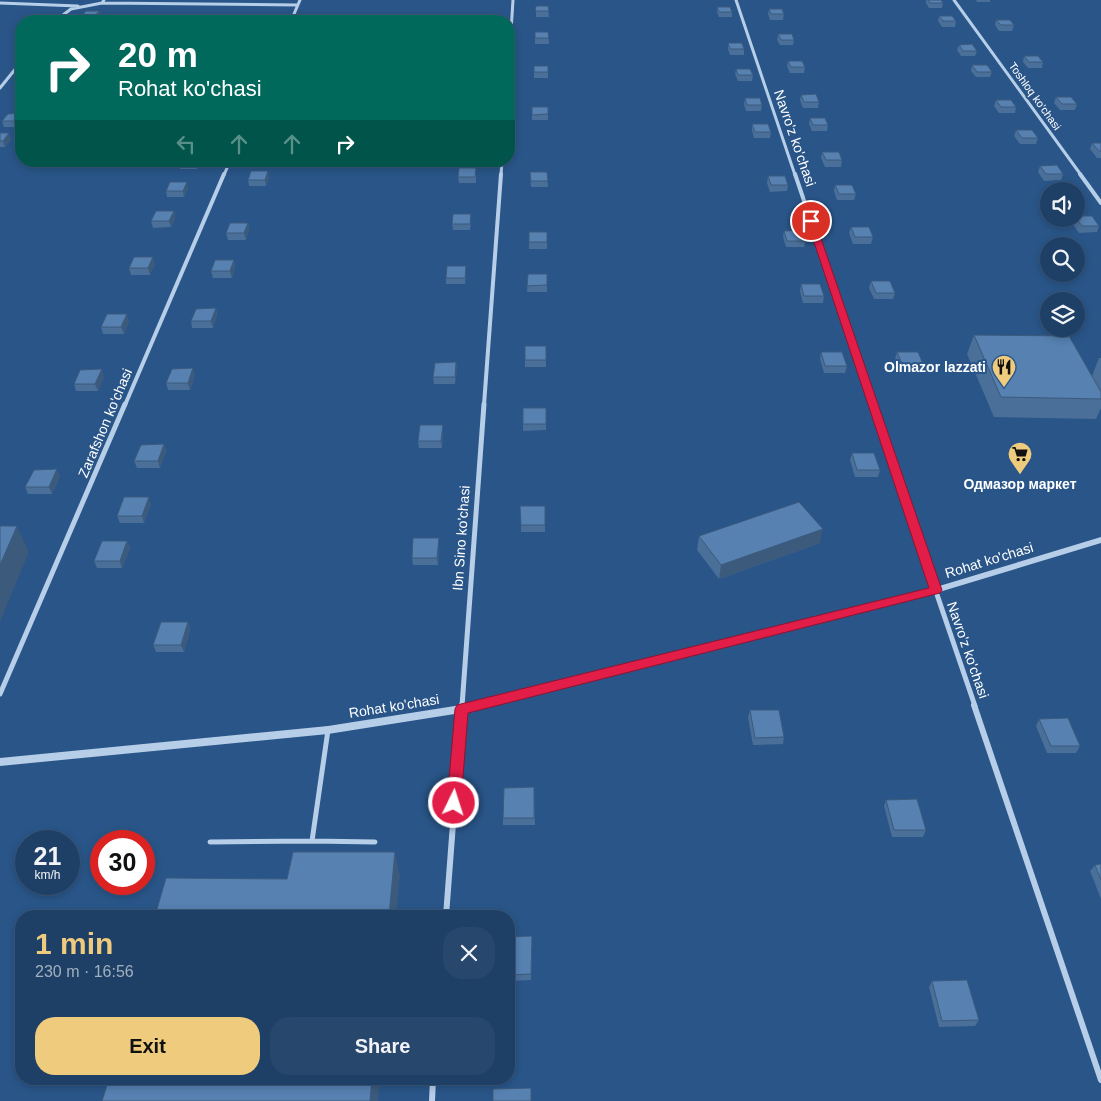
<!DOCTYPE html>
<meta charset="utf-8">
<style>
body{margin:0;font-family:Arial,sans-serif;background:#27476c;color:#f1f3f6;height:100vh;display:flex;flex-direction:column;font-size:19px;white-space:nowrap}
*{box-sizing:border-box;margin:0}
p{font-size:16px;color:#a1afbf}
.icon{flex:none;width:28px;height:28px;fill:none;stroke:currentColor;stroke-width:2;stroke-linecap:round;stroke-linejoin:round}
.map{position:relative;flex:1;overflow:hidden}
.details{position:absolute;left:15px;top:910px;width:500px;height:175px;display:flex;flex-direction:column;background:#1f4066;border-radius:20px;box-shadow:0 2px 8px #0003,0 0 0 1px #3c597a}
.details>*{flex:none}
.guide{position:absolute;left:15px;top:15px;width:500px;height:152px;border-radius:20px;box-shadow:0 2px 8px #0003,0 0 0 1px #3c597a;background:#00695c;color:#fff;overflow:hidden}
.fabs{position:absolute;left:1040px;top:182px;display:grid;gap:10px}
.fabs a{display:grid;place-items:center;width:45px;height:45px;border-radius:50%;background:#1f4066;box-shadow:0 2px 8px #0003,0 0 0 1px #3c597a;font-size:25px}
.speed{position:absolute;left:15px;top:830px;display:flex;gap:10px;font-size:25px;font-weight:700;text-align:center}
.speed>*{display:grid;place-content:center;width:65px;height:65px;border-radius:50%;background:#1f4066;box-shadow:0 2px 8px #0003,0 0 0 1px #3c597a;line-height:1}
.speed small{font-size:12px;font-weight:400}
.speed .limit{border:8px solid #d22;background:#fff;color:#111}
.pin{position:absolute;display:grid;place-items:center;width:42px;height:42px;color:#fff;margin:-21px;border:2px solid #fff;border-radius:50%;box-shadow:0 1px 5px #0007}
.me{position:absolute;width:55px;margin:-28px;rotate:4deg;stroke-linejoin:round;filter:drop-shadow(0 0 4px #0008)}
.turn{display:flex;align-items:center;gap:18px;height:105px;padding:0 20px;font-size:22px}
.turn .icon{width:65px;height:65px;stroke-width:2.5}
.turn b{display:block;font-size:35px;line-height:42px}
.lanes{display:flex;align-items:center;height:48px;padding:0 20px;background:#0003;justify-content:center;gap:25px;direction:ltr}
.lanes .off{opacity:.35}
.round{display:grid;place-items:center;flex:none;width:52px;height:52px;border-radius:20px;background:#27476c}
.headline{display:flex;align-items:center;justify-content:space-between;height:85px;padding:0 20px}
h1{font-size:30px;font-weight:800;line-height:38px;color:#efcc7d}
.primary-button{display:flex;gap:10px;margin-top:auto;padding:10px 20px}
.primary-button a{flex:1;height:58px;border-radius:20px;background:#efcc7d;color:#111;font-size:20px;font-weight:800;line-height:58px;text-align:center}
.primary-button a+a{background:#27476c;color:#f1f3f6}
.map>svg:first-child{display:block}
.lines{fill:none;stroke-linecap:round;stroke-linejoin:round}
.service{stroke:#b6cee8;stroke-width:5}
.minor-far3{stroke:#b6cee8;stroke-width:3}
.minor-far2{stroke:#b6cee8;stroke-width:4}
.minor-far1{stroke:#b6cee8;stroke-width:5}
.minor{stroke:#b6cee8;stroke-width:6}
.tertiary{fill:#b6cee8;fill-rule:evenodd}
.wall{fill:#4a6f98}
.shaded-wall{fill:#3c5a7c}
.building{fill:#5681b1;stroke:#3c5a7c}
.route{fill:#e11d48;stroke:#92132f}
.labels{text-anchor:middle;dominant-baseline:central;stroke-width:4;stroke-linejoin:round;paint-order:stroke}
.far-street-label{font-size:11px;fill:#fff;stroke:#295588}
.street-label{font-size:14px;fill:#fff;stroke:#295588}
.poi-label{font-size:14px;font-weight:bold;fill:#fff;stroke:#295588;text-anchor:end}
</style>
<div class="map">
<svg width="1101" height="1101" viewBox="0 0 1101 1101">
<rect width="100%" height="100%" fill="#295588"/>
<g class="lines">
<!-- service -->
<path class="service" d="M312,841L375,842
M210,842L312,841L328,730"/>
<!-- minor-far3 -->
<path class="minor-far3" d="M736,0L795,175
M954,0L1081,175
M0,3L78,6
M102,3L297,5
M55,21L71,9L102,3L104,0
M291,21L300,0
M509,63L513,0
M0,88L21,62
M224,175L230,161
M501,175L502,161"/>
<!-- minor-far2 -->
<path class="minor-far2" d="M795,174L873,405
M1080,174L1101,203
M125,405L224,174
M484,405L501,174"/>
<!-- minor-far1 -->
<path class="minor-far1" d="M872,404L975,706
M0,694L125,404
M462,706L484,404"/>
<!-- minor -->
<path class="minor" d="M974,705L1101,1080
M446,916L462,705
M432,1101L433,1079"/>
<!-- tertiary -->
<path class="tertiary" d="M1101,537V543L936,593L461,713L328,734L0,766V758L328,726L461,705L936,587Z"/>
</g>
<!-- wall -->
<path class="wall" d="M926,0H941L943,3L942,8H929L926,3Z
M976,0H990V2H977Z
M536,6H548L549,17H536Z
M717,7L732,12V17H719L717,12Z
M769,9L784,14L783,20H770L768,14Z
M99,11L101,16L97,21H83L82,16Z
M939,16L956,21L955,27H942L938,21Z
M996,20L1014,25L1012,31H999L995,25Z
M535,32H548L549,44H535Z
M778,34L794,40L793,45H780L777,40Z
M728,43L744,49V55H730L728,49Z
M959,45L977,51L975,56H961L957,50Z
M1024,56L1043,62L1042,68H1028L1023,62Z
M788,61L805,67L804,73H790L787,66Z
M972,65L992,72L990,77H976L971,71Z
M534,66H548V78H534Z
M736,69L753,75L752,81H738L735,74Z
M801,95L819,102L818,108H803L800,100Z
M1056,97L1077,104L1075,110H1060L1054,103Z
M745,98L762,105L761,111H746L744,104Z
M996,100L1016,107L1015,113H999L994,106Z
M532,107H548V120H532Z
M21,113V125L20,127H4L2,121Z
M810,118L828,125L827,131H812L809,124Z
M752,124L771,132L770,138H754L752,130Z
M1016,130L1038,138L1036,144H1020L1014,136Z
M0,133L11,139L5,147H0Z
M1092,143H1101V158H1097L1090,149Z
M822,152L842,160L841,167H825L821,158Z
M180,161H201L197,169H180L179,163Z
M1040,166L1063,174L1061,180L1044,181L1038,172Z
M530,172H547L548,187H531Z
M476,174V183H459L458,177Z
M768,176L788,185L787,191L770,192L767,183Z
M269,177L266,186H249L248,180Z
M835,185L856,194L854,200H837L834,191Z
M188,188L184,197H167L166,191Z
M174,211L175,218L171,227L153,228L151,221Z
M1074,219H1076L1099,226L1097,232L1079,233L1072,223Z
M471,220L470,230H453L452,224Z
M248,223L249,230L246,240H228L226,233Z
M851,227L873,237L871,244H853L849,233Z
M784,231L806,241L804,247H786L783,237Z
M529,232H547V249H529Z
M234,260L235,267L232,278H213L211,271Z
M155,264L150,275H131L129,268Z
M466,273L465,284H446V278Z
M528,274H547V292H527Z
M871,281L895,293L893,299H874L869,288Z
M801,284L824,296L823,303H803L800,291Z
M216,308L217,315L213,328H192L191,321Z
M129,321L124,334H103L101,327Z
M974,335L1092,376L1099,358H1101V408L1096,419L994,417L967,354Z
M525,346H546V367H525Z
M821,352L847,366L845,373H824L820,359Z
M897,352L924,366L922,373H901L895,359Z
M456,362L457,369L455,384H434L433,377Z
M195,375L190,390H168L166,383Z
M104,376L98,391H76L74,384Z
M523,408H546V430L523,431Z
M443,432L442,448H419L418,441Z
M164,444L166,451L160,468H137L134,461Z
M852,453L880,470L878,477H855L850,460Z
M60,476L52,494H28L25,487Z
M151,504L144,523H120L117,516Z
M545,506V532H521V525Z
M699,536L820,543L719,579L697,550Z
M127,541L130,548L122,568H97L94,561Z
M439,545L438,565H413L412,558Z
M188,622L190,629L184,652H156L153,645Z
M750,710L784,737L783,744L753,745L748,717Z
M1039,719L1080,746L1076,753H1047L1036,726Z
M534,787L535,825H503V818Z
M886,800L926,830L923,837H892L884,806Z
M1101,864V899L1090,871L1095,865Z
M532,936L531,980L509,981V937Z
M932,981L979,1020L975,1026L939,1027L929,987Z"/>
<!-- shaded-wall -->
<path class="shaded-wall" d="M99,11L101,16L96,21L95,16Z
M21,116V125L20,127L18,121Z
M9,133L11,139L5,147L3,141Z
M196,161H201L197,169L195,163Z
M268,171L269,177L266,186L265,180Z
M187,182L188,188L184,197L183,191Z
M174,211L175,218L171,227L169,221Z
M248,223L249,230L246,240L244,233Z
M153,257L155,264L150,275L148,268Z
M234,260L235,267L232,278L230,271Z
M216,308L217,315L213,328L211,321Z
M127,314L129,321L124,334L121,327Z
M456,362L457,369L455,384V377Z
M193,368L195,375L190,390L188,383Z
M102,369L104,376L98,391L95,384Z
M443,425V432L442,448L441,441Z
M164,444L166,451L160,468L158,461Z
M57,469L60,476L52,494L49,487Z
M149,497L151,504L144,523L142,516Z
M17,526L29,552L0,622V565Z
M823,529L820,543L719,579L721,565Z
M439,538V545L438,565L437,558Z
M127,541L130,548L122,568L120,561Z
M188,622L190,629L184,652L181,645Z
M395,852L400,876L396,916H389Z
M372,1079H380L378,1101H370Z"/>
<!-- building -->
<path class="building" d="M928,0H941L943,3H930Z
M536,6H548L549,11H535Z
M717,7H730L732,12H719Z
M769,9H782L784,14H771Z
M86,11H99L95,16H82Z
M314,15H327L325,20L312,21Z
M939,16H952L956,21H943Z
M491,17L490,21H477V18Z
M996,20H1010L1014,25H1001Z
M535,32H548L549,38H535Z
M778,34H792L794,40H781Z
M728,43H742L744,49H730Z
M972,44L977,51H963L959,45Z
M1024,56H1038L1043,62H1029Z
M788,61H802L805,67H791Z
M972,65H987L992,72H977Z
M534,66H548V72H534Z
M736,69H750L753,75H738Z
M816,94L819,102H804L801,95Z
M1056,97H1071L1077,104H1062Z
M745,98H760L762,105H747Z
M996,100H1011L1016,107H1001Z
M532,107H548V114L532,115Z
M21,113V116L18,121H2L8,114Z
M810,118H825L828,125H813Z
M752,124H768L771,132H755Z
M1016,130H1032L1038,138H1022Z
M0,133H9L3,141H0Z
M1092,143H1101V151H1099Z
M822,152H839L842,160H826Z
M180,161H196L195,163H179Z
M1057,165L1063,174H1046L1040,166Z
M459,168H476L475,177H458Z
M251,171H268L265,180H248Z
M530,172H547L548,181H531Z
M768,176H785L788,185H771Z
M170,182H187L183,191H166Z
M835,185H852L856,194H839Z
M156,211H174L169,221H151Z
M453,214H471L470,224H452Z
M1076,216H1092L1099,226H1082L1076,218Z
M230,223H248L244,233H226Z
M851,227H869L873,237H855Z
M802,230L806,241H787L784,231Z
M529,232H547V242H529Z
M134,257H153L148,268H129Z
M215,260H234L230,271H211Z
M447,266H466L465,278H446Z
M528,274H547V285L527,286Z
M871,281H890L895,293H876Z
M801,284H820L824,296H804Z
M216,308L211,321H191L196,309Z
M107,314H127L121,327H101Z
M974,335L1069,336L1101,392V399L1001,397Z
M525,346H546V360H525Z
M821,352H842L847,366H825Z
M897,352H918L924,366H903Z
M456,362L455,377H433L435,363Z
M193,368L188,383H166L172,369Z
M102,369L95,384H74L80,370Z
M523,408H546V424H523Z
M420,425H443L441,441H418Z
M164,444L158,461H134L141,445Z
M852,453H874L880,470H857Z
M57,469L49,487H25L34,470Z
M124,497H149L142,516H117Z
M799,502L823,529L721,565L699,536Z
M520,506H545V525H521Z
M0,526H17L0,565Z
M413,538H439L437,558H412Z
M102,541H127L120,561H94Z
M161,622H188L181,645H153Z
M750,710H779L784,737L755,738Z
M1068,718L1080,746H1051L1039,719Z
M534,787V818H503L504,788Z
M917,799L926,830H894L886,800Z
M293,852H395L389,916H155L166,878L287,879Z
M1101,864V880L1095,865Z
M532,936L531,974L509,975V937Z
M967,980L979,1020L942,1021L932,981Z
M109,1079H372L370,1101H102Z
M531,1088V1101H493V1089Z"/>
<!-- route -->
<path class="route" d="M809,220L815,221L942,590L940,593L468,713L461,803L459,808L454,809L449,808L447,803L455,709L457,705L929,588L807,221Z"/>
<!-- icons -->
<defs>
<symbol id="restaurant-pin" viewBox="-11 -11 22 30"><path d="M0 17L-7.5 6A9.5 9.5 0 1 1 7.5 6Z" fill="#efcc7d" stroke="#295588"/><path d="M-5-6h1v4h1v-4h1v4h1v-4h1v5L-1.5 .5V6h-2V.5L-5-1ZM5-6V6H3V1.5H1.5Q1.5-4 5-6Z" fill="#111"/></symbol>
<symbol id="supermarket-pin" viewBox="-11 -11 22 30"><path d="M0 17L-7.5 6A9.5 9.5 0 1 1 7.5 6Z" fill="#efcc7d" stroke="#295588"/><path d="M-6-5.5h2.5l.6 2H6L4.5 2H-2.5L-4.4-4H-6ZM-1.5 3.2a1.3 1.3 0 1 0 .1 0ZM3 3.2a1.3 1.3 0 1 0 .1 0Z" fill="#111"/></symbol>
</defs>
<g fill-rule="evenodd">
<use href="#restaurant-pin" x="990" y="353" width="28" height="38"/>
<use href="#supermarket-pin" x="1006" y="440" width="28" height="38"/>
</g>
<g class="labels">
<!-- far-street labels -->
<g class="far-street-label">
<text transform="translate(1035 96) rotate(54)">Toshloq ko'chasi</text>
</g>
<!-- street labels -->
<g class="street-label">
<text transform="translate(795 138) rotate(71)">Navro'z ko'chasi</text>
<text transform="translate(105 423) rotate(-67)">Zarafshon ko'chasi</text>
<text transform="translate(461 538) rotate(-86)">Ibn Sino ko'chasi</text>
<text transform="translate(989 560) rotate(-17)">Rohat ko'chasi</text>
<text transform="translate(968 650) rotate(71)">Navro'z ko'chasi</text>
<text transform="translate(394 706) rotate(-9)">Rohat ko'chasi</text>
</g>
<!-- poi labels -->
<g class="poi-label">
<text x="986" y="367">Olmazor lazzati</text>
<text x="1020" y="484" text-anchor="middle">Одмазор маркет</text>
</g>
</g>
</svg>
<div class="fabs">
<a><svg class="icon" aria-label="sound" viewBox="0 0 24 24"><path d="M4 9h4l5-4v14l-5-4H4zM17 9q2 3 0 6"/></svg></a>
<a><svg class="icon" aria-label="search" viewBox="0 0 24 24"><circle cx="10" cy="10" r="6"/><path d="M15 15l6 6"/></svg></a>
<a><svg class="icon" aria-label="layers" viewBox="0 0 24 24"><path d="M12 4l9 5-9 5-9-5zM3 14l9 5 9-5"/></svg></a>
</div>
<div class="speed"><div>21<small>km/h</small></div><div class="limit">30</div></div>
<div class="pin" style="left:811px;top:221px;background:#d93025"><svg class="icon" aria-label="arrive" viewBox="0 0 24 24"><path d="M6 21V4h12l-3 4 3 4H6"/></svg></div>
<svg class="me" style="left:454px;top:803px" viewBox="-20 -20 40 40"><circle r="17" fill="#e11d48" stroke="#fff" stroke-width="3"/><path d="M0-11L8 9 0 5-8 9z" fill="#fff"/></svg>
<div class="guide">
<div class="turn"><svg class="icon" aria-label="right" viewBox="0 0 24 24"><path d="M7 20v-9h11M14 6l5 5-5 5"/></svg><div><b>20 m</b>Rohat ko'chasi</div></div>
<div class="lanes"><svg class="icon off" aria-label="left" viewBox="0 0 24 24"><path d="M17 20v-9H6M10 6l-5 5 5 5"/></svg><svg class="icon off" aria-label="ahead" viewBox="0 0 24 24"><path d="M12 20V5M6 11l6-6 6 6"/></svg><svg class="icon off" aria-label="ahead" viewBox="0 0 24 24"><path d="M12 20V5M6 11l6-6 6 6"/></svg><svg class="icon" aria-label="right" viewBox="0 0 24 24"><path d="M7 20v-9h11M14 6l5 5-5 5"/></svg></div>
</div>
<section class="details">
<div class="headline"><div><h1>1 min</h1><p>230 m · 16:56</p></div><a class="round"><svg class="icon" aria-label="close" viewBox="0 0 24 24"><path d="M6 6l12 12M18 6L6 18"/></svg></a></div>
<div class="primary-button"><a>Exit</a><a>Share</a></div>
</section>
</div>
